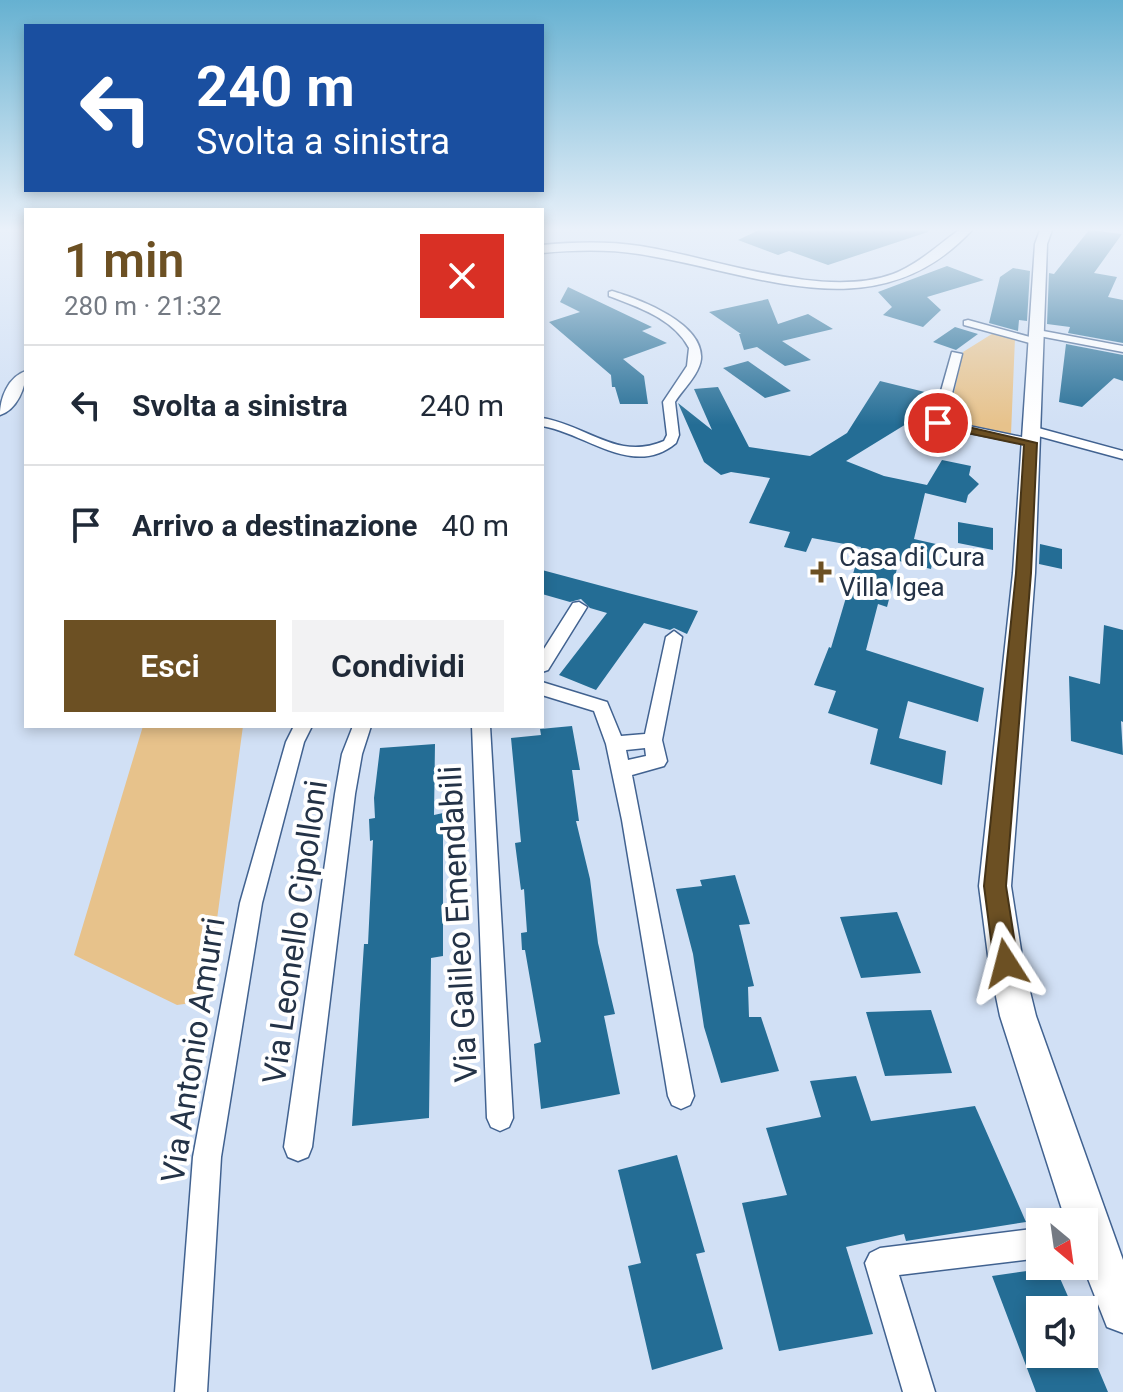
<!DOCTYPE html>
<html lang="it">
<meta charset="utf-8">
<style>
body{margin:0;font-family:Roboto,sans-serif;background:#f2f2f3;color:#1f2937;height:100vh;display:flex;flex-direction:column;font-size:30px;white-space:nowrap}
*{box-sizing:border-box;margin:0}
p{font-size:26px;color:#747a83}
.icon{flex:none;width:44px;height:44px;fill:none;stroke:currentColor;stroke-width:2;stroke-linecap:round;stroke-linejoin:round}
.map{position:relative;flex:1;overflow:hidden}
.sheet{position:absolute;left:24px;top:208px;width:520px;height:520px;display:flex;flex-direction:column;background:#fff;border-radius:0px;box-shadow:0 4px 12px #0003}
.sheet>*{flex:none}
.hud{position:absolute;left:24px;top:24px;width:520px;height:168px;border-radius:0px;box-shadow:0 4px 12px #0003;background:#1a4fa0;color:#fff;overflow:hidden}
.needle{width:52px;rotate:151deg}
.controls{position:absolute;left:1026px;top:1208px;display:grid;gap:16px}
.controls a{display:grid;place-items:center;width:72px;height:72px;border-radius:0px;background:#fff;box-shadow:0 4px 12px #0003;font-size:40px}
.pin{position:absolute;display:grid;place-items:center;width:68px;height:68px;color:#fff;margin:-34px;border:4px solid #fff;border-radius:50%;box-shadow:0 2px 8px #0007}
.me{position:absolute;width:88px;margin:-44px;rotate:351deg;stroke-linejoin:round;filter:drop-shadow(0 0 6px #0008)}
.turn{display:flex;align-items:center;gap:28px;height:168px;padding:0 40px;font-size:36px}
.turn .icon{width:104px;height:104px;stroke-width:2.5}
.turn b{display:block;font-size:56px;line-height:68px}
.round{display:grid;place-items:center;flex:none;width:84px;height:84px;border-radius:0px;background:#f2f2f3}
.headline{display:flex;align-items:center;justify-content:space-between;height:136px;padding:0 40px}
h1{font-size:48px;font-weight:600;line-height:60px;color:#6c5023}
.button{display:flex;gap:16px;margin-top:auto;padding:16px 40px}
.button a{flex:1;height:92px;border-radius:0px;background:#6c5023;color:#fff;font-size:32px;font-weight:600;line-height:92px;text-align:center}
.button a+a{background:#f2f2f3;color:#1f2937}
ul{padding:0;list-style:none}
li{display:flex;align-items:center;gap:24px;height:120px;padding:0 40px;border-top:2px solid #e0e1e3}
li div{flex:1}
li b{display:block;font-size:30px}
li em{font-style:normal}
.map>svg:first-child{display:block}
.green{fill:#e7c28b}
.building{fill:#246d95}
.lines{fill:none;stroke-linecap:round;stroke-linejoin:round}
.minor-casing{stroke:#416290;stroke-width:3}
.secondary-casing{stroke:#416290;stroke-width:3}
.minor{fill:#fff;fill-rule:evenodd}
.secondary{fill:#fff;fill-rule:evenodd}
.route{fill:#6c5023;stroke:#463417;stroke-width:2}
.poi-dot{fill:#6c5023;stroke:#fff;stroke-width:3}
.labels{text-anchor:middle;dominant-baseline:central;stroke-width:8;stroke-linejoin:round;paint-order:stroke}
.poi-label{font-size:26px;fill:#243347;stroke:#fff;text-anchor:start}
.near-street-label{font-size:32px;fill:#243347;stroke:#fff}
</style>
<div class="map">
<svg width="1123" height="1392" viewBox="0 0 1123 1392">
<rect width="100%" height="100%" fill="#d1e0f5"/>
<!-- green -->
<path class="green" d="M995,332L1015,338L1011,434L948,420L963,352Z
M143,726H243L206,1001L177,1005L74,955Z"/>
<!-- building -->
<path class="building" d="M759,230H928V232L828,265L789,251L778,255L738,240Z
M1089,230L1122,234L1094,273L1117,277L1108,297L1123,300V343L1068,333L1070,327L1047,324L1049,273L1054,274Z
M947,266L984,280L927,297L941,310L923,327L883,315L892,307L878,292Z
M1013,268L1030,271L1027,321L1019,320L1018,331L989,323L1000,277Z
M568,287L652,327L642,331L667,343L623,359L644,376L648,404H620L615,387H612L611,375L549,322L580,312L560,302Z
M768,299L778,324L808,314L833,329L782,341L811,360L785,366L757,347L744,350L739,334H741L709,312Z
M955,327L978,334L956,350L933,342Z
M1066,344L1123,355V381L1114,378L1082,407L1059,402Z
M748,361L791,391L765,398L723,368Z
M880,381L937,395L924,420L916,418L846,461L884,476L927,485L942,460L971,466L969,475L979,484L968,495L966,503L925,493L914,539L936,544L931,569L899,561L887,607L878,604L866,650L984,688L978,722L908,701L899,738L946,751L942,785L870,764L878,729L828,713L836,691L814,685L829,647L831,648L861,547L812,538L806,552L784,547L790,532L749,523L770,478L731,472L721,475L704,462L678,403L712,430L694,389L718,387L749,447L810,456L847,433Z
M958,522L993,528V550L958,543Z
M1040,544L1062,549V569L1039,564Z
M542,570L628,593L698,611L687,634L674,628L670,630L644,623L596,690L559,675L607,613L590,608L581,599L570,602L542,594Z
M1104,625L1123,630V722L1121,721L1123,755L1071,741L1069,676L1100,684Z
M572,726L580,770H572L579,821H576L590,879L598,943L615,1014L604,1016L620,1094L541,1109L534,1044L541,1042L525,950H522L521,933L527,932L524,889L521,890L515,843L521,842L511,738L541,735L540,729Z
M435,744L434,815L443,813V956L431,958L429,1118L352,1126L364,944H368L373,840L370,841L369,819L375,818L374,798L380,748Z
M735,875L750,924L739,925L754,986L748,987L749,1017H761L779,1071L721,1083L704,1027L693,954L676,889L702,886L700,880Z
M897,912L921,973L861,978L840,917Z
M931,1010L952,1073L885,1076L866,1012Z
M856,1076L871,1121L975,1106L1026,1222L906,1241L904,1234L846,1247L873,1334L779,1351L742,1203L787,1195L766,1128L821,1117L810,1081Z
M677,1155L705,1252L696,1254L723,1349L652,1370L628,1266L641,1263L618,1170Z
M1055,1267L1074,1310H1040V1354H1092L1108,1392H1036L992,1276Z"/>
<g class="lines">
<defs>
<path id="minor" d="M612,291C639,299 704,323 701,359C699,375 683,389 675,402L679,435L676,443C633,479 586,433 542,426V418C589,426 617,461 664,441L667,435L663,402L687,366L689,348C674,319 638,307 609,296V292Z
M968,320L1041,340L1042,342L1037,345L964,325V321Z
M1038,330L1123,346V352L1034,335L1033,333Z
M952,352L962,354L945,421L1036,440V446L934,426L932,423Z
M1031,426L1123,451V459L1027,433V427Z
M579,602L587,607L548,670L542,672V652L573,603Z
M674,631L682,637L662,740L667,761L664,766L632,775L694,1096L690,1105L681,1109L672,1105L668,1096L622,820L606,744L594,711L542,695V682L607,702L621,736L645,734L666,637ZM645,748L646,756L628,760L626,750Z
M294,726H312L304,742L262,903L221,1157L207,1392H175L193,1157L240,903L286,742Z
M353,726H371L362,754L355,794L312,1147L308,1157L298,1161L288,1157L284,1147L335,794L342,754Z
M472,726H490L513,1118L509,1127L500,1131L491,1127L487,1118Z
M1040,1228V1258L899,1275L935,1392H903L865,1263L870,1253L880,1248Z"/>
<path id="secondary" d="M959,230H972C876,334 756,272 639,254C607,249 574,250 542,253V245C574,242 607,241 640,246C712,257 823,300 893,274C917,265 938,245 959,230Z
M1040,230H1052L1047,244L1035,573L1011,886L1023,963L1036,1016L1123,1260V1333L1107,1327L1083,1266L1084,1222H1066L1000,1016L989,963L979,886L1013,573L1035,244Z
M26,371C26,387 17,410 0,415C0,398 8,377 26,371Z"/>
</defs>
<!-- minor casing -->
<use href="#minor" class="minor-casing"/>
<!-- secondary casing -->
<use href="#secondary" class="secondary-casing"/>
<!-- minor -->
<use href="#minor" class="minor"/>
<!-- secondary -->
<use href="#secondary" class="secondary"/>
</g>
<!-- sky -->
<linearGradient id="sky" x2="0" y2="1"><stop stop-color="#66b1d1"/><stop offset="0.54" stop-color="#eaf1fa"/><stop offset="1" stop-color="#eaf1fa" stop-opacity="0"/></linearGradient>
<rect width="1123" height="425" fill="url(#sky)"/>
<!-- route -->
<path class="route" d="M938,420L1037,443L1031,573L1006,886L1018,963L1014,971L1006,975L998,971L994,963L984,886L1016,573L1024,445L934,426V421Z"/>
<!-- markers -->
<path class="poi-dot" d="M817 560h8v8h8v8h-8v8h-8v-8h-8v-8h8z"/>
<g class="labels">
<!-- poi labels -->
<g class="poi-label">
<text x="839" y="557">Casa di Cura<tspan x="839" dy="30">Villa Igea</tspan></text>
</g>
<!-- near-street labels -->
<g class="near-street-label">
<text transform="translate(458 924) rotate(-93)">Via Galileo Emendabili</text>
<text transform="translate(295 932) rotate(-82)">Via Leonello Cipolloni</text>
<text transform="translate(193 1050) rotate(-81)">Via Antonio Amurri</text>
</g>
</g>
</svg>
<div class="controls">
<a><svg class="needle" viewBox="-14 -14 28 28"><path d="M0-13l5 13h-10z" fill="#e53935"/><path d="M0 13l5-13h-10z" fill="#747a83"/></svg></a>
<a><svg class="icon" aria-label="sound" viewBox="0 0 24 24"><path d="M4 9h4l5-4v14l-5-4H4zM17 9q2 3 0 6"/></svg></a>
</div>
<div class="pin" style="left:938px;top:423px;background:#d93025"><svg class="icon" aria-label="arrive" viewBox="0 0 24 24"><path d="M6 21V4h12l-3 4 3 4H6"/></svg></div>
<svg class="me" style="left:1006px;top:963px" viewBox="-20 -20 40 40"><path d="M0-17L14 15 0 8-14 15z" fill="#6c5023" stroke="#fff" stroke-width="4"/></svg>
<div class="hud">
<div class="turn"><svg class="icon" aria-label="left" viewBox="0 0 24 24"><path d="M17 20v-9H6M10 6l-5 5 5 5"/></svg><div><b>240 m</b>Svolta a sinistra</div></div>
</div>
<section class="sheet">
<div class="headline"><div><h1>1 min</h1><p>280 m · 21:32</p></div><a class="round" style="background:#d93025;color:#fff"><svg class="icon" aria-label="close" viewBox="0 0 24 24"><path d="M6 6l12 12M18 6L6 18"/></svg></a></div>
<ul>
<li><svg class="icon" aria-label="left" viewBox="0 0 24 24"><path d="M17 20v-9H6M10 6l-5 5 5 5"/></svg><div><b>Svolta a sinistra</b></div><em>240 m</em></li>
<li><svg class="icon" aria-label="arrive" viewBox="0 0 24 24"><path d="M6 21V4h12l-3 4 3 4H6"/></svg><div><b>Arrivo a destinazione</b></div><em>40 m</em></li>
</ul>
<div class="button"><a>Esci</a><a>Condividi</a></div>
</section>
</div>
